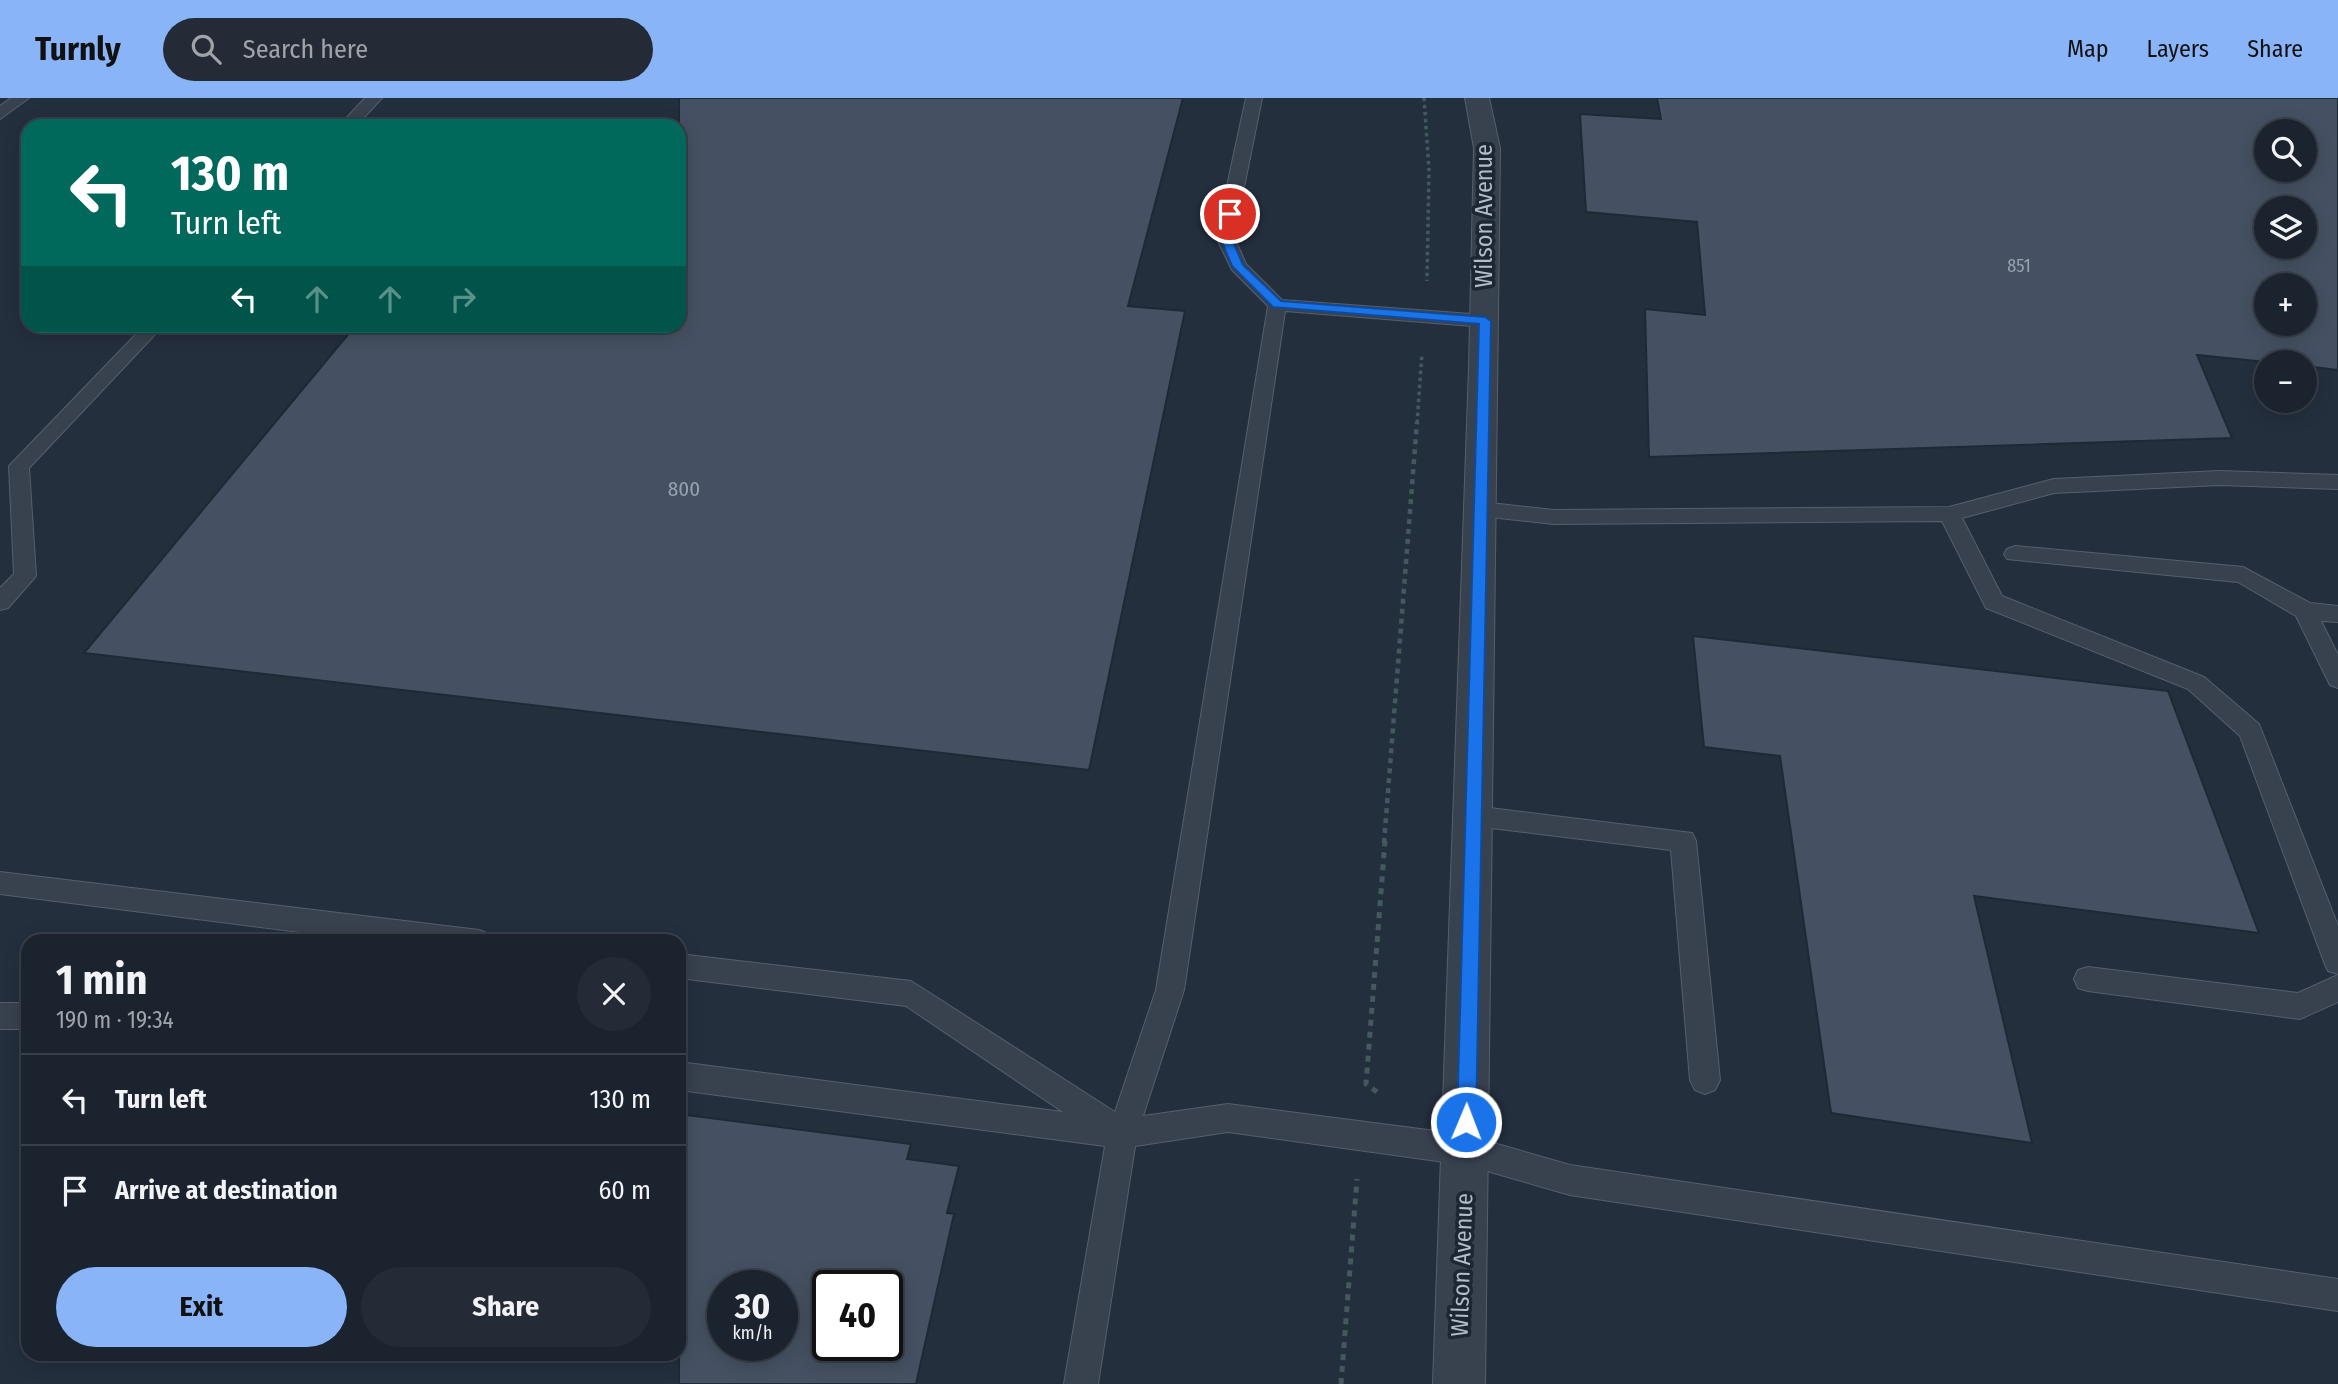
<!DOCTYPE html>
<meta charset="utf-8">
<style>
body{margin:0;font-family:"Fira Sans Condensed",sans-serif;background:#242b36;color:#f1f3f6;height:100vh;display:flex;flex-direction:column;font-size:26px;white-space:nowrap}
*{box-sizing:border-box;margin:0}
p{font-size:23px;color:#a0a4aa}
.icon{flex:none;width:38px;height:38px;fill:none;stroke:currentColor;stroke-width:2;stroke-linecap:round;stroke-linejoin:round}
.map{position:relative;flex:1;overflow:hidden}
.details{position:absolute;left:21px;top:836px;width:665px;height:427px;display:flex;flex-direction:column;background:#1b232e;border-radius:21px;box-shadow:0 4px 18px #0003,0 0 0 2px #39404a}
.details>*{flex:none}
.banner{position:absolute;left:21px;top:21px;width:665px;height:214px;border-radius:21px;box-shadow:0 4px 18px #0003,0 0 0 2px #39404a;background:#00695c;color:#fff;overflow:hidden}
.tools{position:absolute;left:2254px;top:21px;display:grid;gap:14px}
.tools a{display:grid;place-items:center;width:63px;height:63px;border-radius:50%;background:#1b232e;box-shadow:0 4px 18px #0003,0 0 0 2px #39404a;font-size:35px}
.speed{position:absolute;left:707px;top:1172px;display:flex;gap:14px;font-size:35px;font-weight:700;text-align:center}
.speed>*{display:grid;place-content:center;width:91px;height:91px;border-radius:50%;background:#1b232e;box-shadow:0 4px 18px #0003,0 0 0 2px #39404a;line-height:1}
.speed small{font-size:18px;font-weight:400}
.speed .limit{border:4px solid #111;border-radius:10px;background:#fff;color:#111}
.pin{position:absolute;display:grid;place-items:center;width:60px;height:60px;color:#fff;margin:-30px;border:4px solid #fff;border-radius:50%;box-shadow:0 2px 7px #0007}
.me{position:absolute;width:77px;margin:-38px;rotate:1deg;stroke-linejoin:round;filter:drop-shadow(0 0 5px #0008)}
.turn{display:flex;align-items:center;gap:24px;height:147px;padding:0 35px;font-size:32px}
.turn .icon{width:91px;height:91px;stroke-width:2.5}
.turn b{display:block;font-size:49px;line-height:60px}
.lanes{display:flex;align-items:center;height:66px;padding:0 35px;background:#0003;justify-content:center;gap:35px;direction:ltr}
.lanes .off{opacity:.35}
.round{display:grid;place-items:center;flex:none;width:74px;height:74px;border-radius:37px;background:#242b36}
.head{display:flex;align-items:center;justify-content:space-between;height:119px;padding:0 35px}
h1{font-size:42px;font-weight:700;line-height:52px}
.button{display:flex;gap:14px;margin-top:auto;padding:14px 35px}
.button a{flex:1;height:80px;border-radius:42px;background:#8ab4f8;color:#111;font-size:28px;font-weight:700;line-height:80px;text-align:center}
.button a+a{background:#242b36;color:#f1f3f6}
ul{padding:0;list-style:none}
li{display:flex;align-items:center;gap:21px;height:91px;padding:0 35px;border-top:2px solid #39404a}
li div{flex:1}
li b{display:block;font-size:26px}
li em{font-style:normal}
header{display:flex;align-items:center;gap:42px;box-sizing:border-box;height:98px;padding:0 35px;background:#8ab4f8;color:#111}
header strong{font-size:33px}
nav{display:flex;gap:38px;margin-inline-start:auto;font-size:24px}
.search{width:490px;height:63px;background:#242b36;display:flex;align-items:center;gap:18px;box-sizing:border-box;padding:0 24px;border-radius:38px;color:#a0a4aa;font-size:26px}
.map>svg:first-child{display:block}
.building{fill:#455162;stroke:#1f2835;stroke-width:2;fill-rule:evenodd}
.lines{fill:none;stroke-linecap:round;stroke-linejoin:round}
.service-casing{stroke:#565f6c;stroke-width:2}
.tertiary-casing{stroke:#565f6c;stroke-width:2}
.path-far2{stroke:#44595c;stroke-width:3.5;stroke-dasharray:3.5 3.5;stroke-linecap:butt}
.path-far1{stroke:#44595c;stroke-width:4.5;stroke-dasharray:5 5;stroke-linecap:butt}
.path{stroke:#44595c;stroke-width:5;stroke-dasharray:6 6;stroke-linecap:butt}
.service{fill:#38414e;fill-rule:evenodd}
.tertiary{fill:#38414e;fill-rule:evenodd}
.route{fill:#1a73e8;stroke:#114b97;stroke-width:2}
.labels{text-anchor:middle;dominant-baseline:central;stroke-width:7;stroke-linejoin:round;paint-order:stroke}
.far-number-label{font-size:18px;fill:#98a1af}
.number-label{font-size:21px;fill:#98a1af}
.street-label{font-size:24px;fill:#b4bcc9;stroke:#1d2633}
</style>
<header>
<strong>Turnly</strong>
<div class="search"><svg class="icon" aria-label="search" viewBox="0 0 24 24"><circle cx="10" cy="10" r="6"/><path d="M15 15l6 6"/></svg>Search here</div>
<nav><a>Map</a><a>Layers</a><a>Share</a></nav>
</header>
<div class="map">
<svg width="2338" height="1286" viewBox="0 0 2338 1286">
<rect width="100%" height="100%" fill="#242f3e"/>
<!-- building -->
<path class="building" d="M679,0H1183L1128,208L1185,213L1089,672L84,555L355,228H679Z
M1657,0H2338V272L2305,268V264H2266L2197,257L2232,340L1649,359L1645,211L1705,217L1697,124L1586,114L1580,16L1661,21ZM2266,33H2305V72H2266ZM2266,110H2305V149H2266ZM2266,187H2305V226H2266Z
M1693,538L2168,593L2259,835L1974,798L2032,1045L1831,1015L1780,658L1704,649Z
M679,1016L911,1046L907,1061L959,1068L947,1115L954,1116L916,1286H679ZM723,1188H782V1248H723ZM828,1188H887V1248H828Z"/>
<g class="lines">
<defs>
<path id="service" d="M11,0H29L0,21V8Z
M365,0H382L356,28H339Z
M1246,0H1262L1234,139L1246,166L1282,202L1485,217L1494,223L1485,229L1285,213L1184,892L1143,1018L1228,1006L1466,1037L1570,1067L2338,1181V1213L1570,1097L1466,1067L1228,1034L1135,1048L1098,1286H1064L1105,1048L679,992V964L1063,1014L906,908L679,880V856L911,883L1115,1014L1156,892L1268,208L1232,172L1216,139Z
M144,228H163L29,370L36,478L8,510L0,512V490L14,476L9,368Z
M2219,373L2338,377V391L2219,387L2054,395L1962,420L2002,498L2204,579L2259,626L2338,828V876L2328,873L2324,864L2240,638L2188,591L1986,510L1942,423L1554,426L1481,418L1473,416L1470,411L1473,406L1481,404L1554,412L1949,409L2054,381Z
M2015,448L2243,469L2310,505L2338,508V524L2321,523L2338,557V590L2330,587L2296,518L2238,484L2007,461L2004,456L2007,451Z
M1474,708L1692,735L1696,743L1720,982L1715,992L1705,996L1695,992L1690,982L1671,752L1474,728L1465,725L1461,718L1465,711Z
M0,774L479,832L489,836L492,844H379L0,796Z
M2088,869L2298,895L2338,877V904L2300,921L2088,893L2078,890L2074,881L2078,872Z
M0,905H28V931H0Z"/>
<path id="tertiary" d="M1465,0H1489L1500,50L1485,1286H1433L1469,270L1474,50Z"/>
</defs>
<!-- service casing -->
<use href="#service" class="service-casing"/>
<!-- tertiary casing -->
<use href="#tertiary" class="tertiary-casing"/>
<!-- path-far2 -->
<path class="path-far2" d="M1424,0L1429,72L1427,183
M1417,325L1422,255"/>
<!-- path-far1 -->
<path class="path-far1" d="M1384,745L1417,324"/>
<!-- path -->
<path class="path" d="M1377,994L1366,986L1385,743
M1341,1286L1357,1081"/>
<!-- service -->
<use href="#service" class="service"/>
<!-- tertiary -->
<use href="#tertiary" class="tertiary"/>
</g>
<!-- route -->
<path class="route" d="M1230,113L1235,116L1231,139L1243,167L1281,203L1485,219L1491,223L1476,1024L1473,1031L1466,1033L1460,1031L1457,1024L1479,226L1273,209L1232,168L1220,139L1224,116Z"/>
<g class="labels">
<!-- far-number labels -->
<g class="far-number-label">
<text x="2019" y="168">851</text>
</g>
<!-- number labels -->
<g class="number-label">
<text x="684" y="391">800</text>
</g>
<!-- street labels -->
<g class="street-label">
<text transform="translate(1484 118) rotate(-90)">Wilson Avenue</text>
<text transform="translate(1462 1167) rotate(-88)">Wilson Avenue</text>
</g>
</g>
</svg>
<div class="tools">
<a><svg class="icon" aria-label="search" viewBox="0 0 24 24"><circle cx="10" cy="10" r="6"/><path d="M15 15l6 6"/></svg></a>
<a><svg class="icon" aria-label="layers" viewBox="0 0 24 24"><path d="M12 4l9 5-9 5-9-5zM3 14l9 5 9-5"/></svg></a>
<a>+</a>
<a>−</a>
</div>
<div class="speed"><div>30<small>km/h</small></div><div class="limit">40</div></div>
<div class="pin" style="left:1230px;top:116px;background:#d93025"><svg class="icon" aria-label="arrive" viewBox="0 0 24 24"><path d="M6 21V4h12l-3 4 3 4H6"/></svg></div>
<svg class="me" style="left:1466px;top:1024px" viewBox="-20 -20 40 40"><circle r="17" fill="#1a73e8" stroke="#fff" stroke-width="3"/><path d="M0-11L8 9 0 5-8 9z" fill="#fff"/></svg>
<div class="banner">
<div class="turn"><svg class="icon" aria-label="left" viewBox="0 0 24 24"><path d="M17 20v-9H6M10 6l-5 5 5 5"/></svg><div><b>130 m</b>Turn left</div></div>
<div class="lanes"><svg class="icon" aria-label="left" viewBox="0 0 24 24"><path d="M17 20v-9H6M10 6l-5 5 5 5"/></svg><svg class="icon off" aria-label="ahead" viewBox="0 0 24 24"><path d="M12 20V5M6 11l6-6 6 6"/></svg><svg class="icon off" aria-label="ahead" viewBox="0 0 24 24"><path d="M12 20V5M6 11l6-6 6 6"/></svg><svg class="icon off" aria-label="right" viewBox="0 0 24 24"><path d="M7 20v-9h11M14 6l5 5-5 5"/></svg></div>
</div>
<section class="details">
<div class="head"><div><h1>1 min</h1><p>190 m · 19:34</p></div><a class="round"><svg class="icon" aria-label="close" viewBox="0 0 24 24"><path d="M6 6l12 12M18 6L6 18"/></svg></a></div>
<ul>
<li><svg class="icon" aria-label="left" viewBox="0 0 24 24"><path d="M17 20v-9H6M10 6l-5 5 5 5"/></svg><div><b>Turn left</b></div><em>130 m</em></li>
<li><svg class="icon" aria-label="arrive" viewBox="0 0 24 24"><path d="M6 21V4h12l-3 4 3 4H6"/></svg><div><b>Arrive at destination</b></div><em>60 m</em></li>
</ul>
<div class="button"><a>Exit</a><a>Share</a></div>
</section>
</div>
